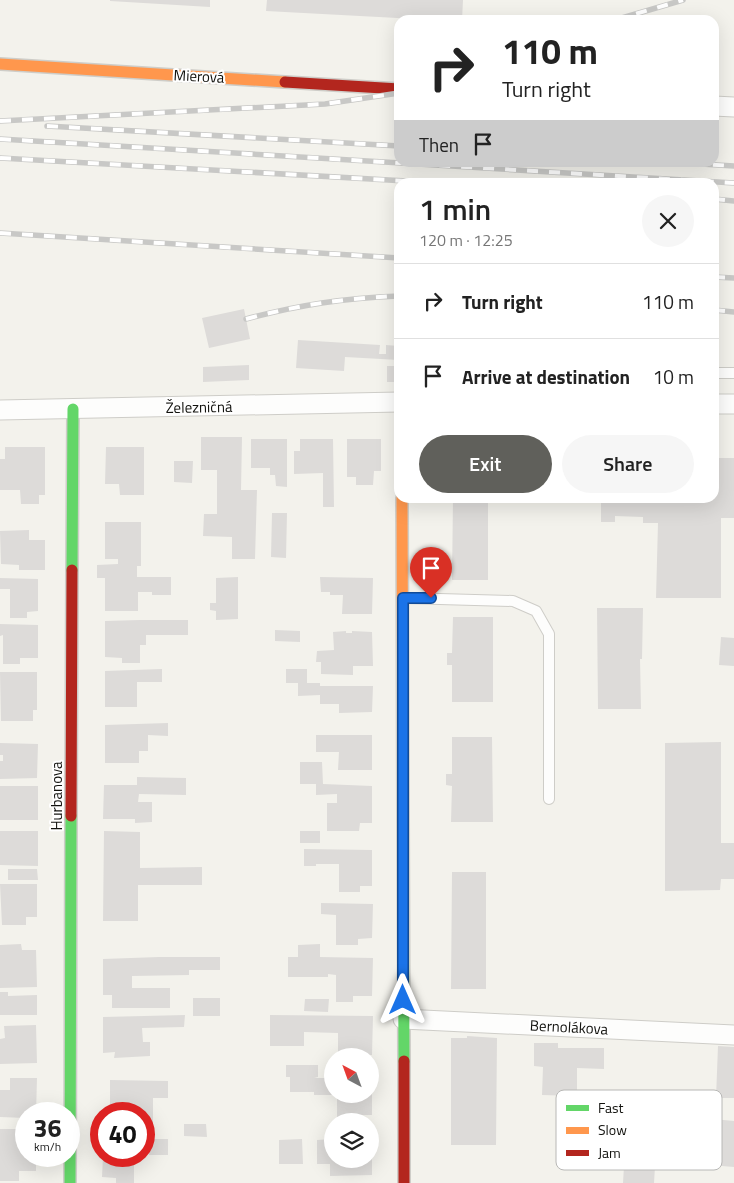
<!DOCTYPE html>
<meta charset="utf-8">
<style>
body{margin:0;font-family:"Titillium Web",sans-serif;background:#f6f6f6;color:#222;height:100vh;display:flex;flex-direction:column;font-size:19px;white-space:nowrap}
*{box-sizing:border-box;margin:0}
p{font-size:16px;color:#767676}
.icon{flex:none;width:28px;height:28px;fill:none;stroke:currentColor;stroke-width:2;stroke-linecap:round;stroke-linejoin:round}
.map{position:relative;flex:1;overflow:hidden}
.details{position:absolute;left:394px;top:178px;width:325px;height:325px;display:flex;flex-direction:column;background:#fff;border-radius:15px;box-shadow:0 5px 20px #0002}
.details>*{flex:none}
.hud{position:absolute;left:394px;top:15px;width:325px;height:152px;border-radius:15px;box-shadow:0 5px 20px #0002;background:#fff;color:#222;overflow:hidden}
.needle{width:32px;rotate:319deg}
.buttons{position:absolute;left:324px;top:1048px;display:grid;gap:10px}
.buttons a{display:grid;place-items:center;width:55px;height:55px;border-radius:50%;background:#fff;box-shadow:0 5px 20px #0002;font-size:25px}
.speed{position:absolute;left:15px;top:1102px;display:flex;gap:10px;font-size:25px;font-weight:700;text-align:center}
.speed>*{display:grid;place-content:center;width:65px;height:65px;border-radius:50%;background:#fff;box-shadow:0 5px 20px #0002;line-height:1}
.speed small{font-size:12px;font-weight:400}
.speed .limit{border:8px solid #d22;background:#fff;color:#111}
.pin{position:absolute;display:grid;place-items:center;width:42px;height:42px;color:#fff;margin:-51px -21px;border-radius:50% 50% 50% 0;rotate:-45deg;box-shadow:0 0 5px #0007}
.pin .icon{rotate:45deg}
.me{position:absolute;width:55px;margin:-28px;rotate:0deg;stroke-linejoin:round;filter:drop-shadow(0 0 4px #0008)}
.turn{display:flex;align-items:center;gap:18px;height:105px;padding:0 25px;font-size:22px}
.turn .icon{width:65px;height:65px;stroke-width:2.5}
.turn b{display:block;font-size:35px;line-height:42px}
.then{display:flex;align-items:center;height:48px;padding:0 25px;background:#0003;gap:10px;font-size:19px}
.round{display:grid;place-items:center;flex:none;width:52px;height:52px;border-radius:26px;background:#f6f6f6}
.overview{display:flex;align-items:center;justify-content:space-between;height:85px;padding:0 25px}
h1{font-size:30px;font-weight:600;line-height:38px}
.action{display:flex;gap:10px;margin-top:auto;padding:10px 25px}
.action a{flex:1;height:58px;border-radius:30px;background:#60605b;color:#fff;font-size:20px;font-weight:600;line-height:58px;text-align:center}
.action a+a{background:#f6f6f6;color:#222}
ul{padding:0;list-style:none}
li{display:flex;align-items:center;gap:15px;height:75px;padding:0 25px;border-top:1px solid #e0e0e0}
li div{flex:1}
li b{display:block;font-size:19px}
li em{font-style:normal}
.map>svg:first-child{display:block}
.building{fill:#dddbd9}
.lines{fill:none;stroke-linecap:round;stroke-linejoin:round}
.lane-casing{stroke:#cecdc8;stroke-width:12}
.street-casing{stroke:#cecdc8;stroke-width:21}
.fast-casing{stroke:#cecdc8;stroke-width:14}
.slow-casing{stroke:#cecdc8;stroke-width:14}
.jam-casing{stroke:#cecdc8;stroke-width:14}
.lane{stroke:#fdfdfc;stroke-width:10}
.street{stroke:#fdfdfc;stroke-width:19}
.fast{stroke:#63d668;stroke-width:11}
.slow{stroke:#ff974d;stroke-width:11}
.jam{stroke:#b3261e;stroke-width:11}
.rail-casing{stroke:#c8c8c6;stroke-width:5.5}
.rail{stroke:#fff;stroke-width:4;stroke-dasharray:11;stroke-linecap:butt}
.route-casing{stroke:#114b97;stroke-width:12}
.route{stroke:#1a73e8;stroke-width:9}
.labels{text-anchor:middle;dominant-baseline:central;stroke-width:4;stroke-linejoin:round;paint-order:stroke}
.street-label{font-size:15px;fill:#11110d;stroke:#fff}
.key{fill:#fff;stroke:#b8b8b6;stroke-width:1}
.key-label{font-size:14px;fill:#11110d}
</style>
<div class="map">
<svg width="734" height="1183" viewBox="0 0 734 1183">
<rect width="100%" height="100%" fill="#f3f2ec"/>
<!-- building -->
<path class="building" d="M110,0H210V7L110,1Z
M267,0H463L462,20H435L266,11Z
M244,309L250,339L209,348L202,318Z
M298,340L380,345L379,354H386V345L399,346V360L345,357L344,371L296,368Z
M249,365V380L203,382V367Z
M387,366H399V382H387Z
M201,437H242L241,490H257L255,559H232V537L203,536L204,514H217V470H201Z
M251,439H287V487L276,486L275,475H270V468H251Z
M300,439H333L334,507H323V473L294,474V451H300Z
M347,439H381V471H374L373,485H356V477H347Z
M5,447H45V495H39V504H21L20,490H0V459H5Z
M106,447H144V495H120L119,484H105Z
M714,458H734V518H721V598H656L658,523H643V517L615,516V522H601V498H714Z
M174,461H193L192,483L174,482Z
M453,498H488V580H452Z
M272,513H287L286,558L271,557Z
M105,522H141V566H137V577H171V595H152V592H138V611H105V578H97V565L118,564V559H105Z
M29,530V540H45V570H19V565L1,564L0,531Z
M238,577V619L216,620V611L210,610V603H216V578Z
M320,577L373,578L372,614H342L343,595H330V592H321Z
M0,578L38,579V611L27,612V618H10V589H0Z
M597,608H643L642,659H640L641,709H598Z
M453,617H493V702H452V665H447V653H452Z
M140,620H188V635H146V645H140V663H122V658L105,657V621Z
M0,624L38,625V658H20V664H3V635L0,636Z
M275,630L300,631V642L275,641Z
M346,631V633H352V631L372,632L373,666H353V675L321,674V662H316L317,651L334,650L333,632Z
M721,637L734,638V666L719,665Z
M162,669V682H137V707H105V671Z
M286,669H307V683H320V686H373L372,712L339,713V704H320V695L298,696V683H286Z
M0,672H37V710H33V721H1Z
M168,723V736L148,735V751H139V763H105V725Z
M316,735H372V770H338L339,752H316Z
M452,737H492L493,822H451L452,786L446,785V774H452Z
M721,742V843H734V879H721L720,890L665,891V743Z
M0,743L38,744L37,778L0,779V761H3V755H0Z
M300,762H322L323,784L372,786V823H360L359,831H327V803H337V794L316,795V784H300Z
M137,777L186,778V795L139,794L138,802H152V822L135,823V819H103L104,785H137Z
M0,786H38V820H0Z
M0,831H38V866L0,865Z
M104,831L140,832V868L202,867V885H138V921H103Z
M300,831H320V843H300Z
M304,849L372,850V886H360V892H339V864H316V866H304Z
M8,869H37L38,880H8Z
M452,872H486V989H451Z
M0,884H37V917H26V925H2Z
M321,903L373,904L372,938L358,939V945H336V915L321,914Z
M21,944L22,950H36L37,987L0,988V945Z
M320,944V957L373,958L372,996H353V1002H336V975L328,974V977H288V957H298V945Z
M159,957H220V970H189V975L132,976V988H170V1008H112V995H103V959Z
M0,992H8V996L37,995V1015H0Z
M193,998H220V1016H193Z
M305,999H329L328,1012L304,1011Z
M185,1015L184,1027L142,1028L143,1042H150V1056L114,1058L115,1052L103,1053V1017Z
M270,1015L373,1016L372,1055L338,1056V1033L304,1032V1046H270Z
M36,1025L37,1063L0,1064V1039L5,1038L4,1026Z
M467,1036L497,1038L496,1145H451V1038H467Z
M534,1043H558V1048H604V1069L577,1068V1096L542,1095L543,1067L534,1066Z
M718,1046L734,1047V1098H716Z
M286,1065H318V1077L314,1078H332V1095H314V1092H290V1077H286Z
M10,1078H37L36,1114H26V1118L0,1117V1090H10Z
M370,1078H372V1115H354L353,1121H337V1094H370Z
M110,1080L168,1081V1098H153V1127H144V1114H110Z
M702,1118L734,1121V1167L698,1164Z
M184,1124H206L207,1137L184,1136Z
M0,1129H26V1156H36V1171H19V1181H0Z
M144,1139H168V1155H149V1153H144Z
M302,1139L303,1164H279V1140Z
M332,1139V1159H370V1139H372V1175L330,1176V1164H317V1140Z
M625,1149L656,1150L654,1183H623Z
M103,1156H134V1183H116V1178L102,1177Z"/>
<g class="lines">
<defs>
<path id="lane" d="M714,373H734
M404,598L513,601L536,611L549,634V799"/>
<path id="street" d="M714,106L734,107
M714,404H734
M0,410L399,402
M403,1019L734,1035"/>
<path id="fast" d="M72,570L73,409
M403,817L404,1061
M70,1183L71,816"/>
<path id="slow" d="M0,64L285,82
M402,498L403,817"/>
<path id="jam" d="M285,82L399,89
M71,816L72,570
M404,1061V1183"/>
</defs>
<!-- lane casing -->
<use href="#lane" class="lane-casing"/>
<!-- street casing -->
<use href="#street" class="street-casing"/>
<!-- fast casing -->
<use href="#fast" class="fast-casing"/>
<!-- slow casing -->
<use href="#slow" class="slow-casing"/>
<!-- jam casing -->
<use href="#jam" class="jam-casing"/>
<!-- lane -->
<use href="#lane" class="lane"/>
<!-- street -->
<use href="#street" class="street"/>
<!-- fast -->
<use href="#fast" class="fast"/>
<!-- slow -->
<use href="#slow" class="slow"/>
<!-- jam -->
<use href="#jam" class="jam"/>
<defs>
<path id="rail" d="M615,20L683,0
M0,121L325,104L399,93
M47,126L399,146
M0,139L734,183
M0,158L424,182
M669,162L734,166
M714,199L734,201
M0,233L399,258
M714,277L734,278
M714,310L734,312
M246,319C299,305 344,298 399,296"/>
</defs>
<!-- rail casing -->
<use href="#rail" class="rail-casing"/>
<!-- rail -->
<use href="#rail" class="rail"/>
</g>
<g class="lines">
<defs>
<path id="route" d="M403,1000V598H431"/>
</defs>
<!-- route casing -->
<use href="#route" class="route-casing"/>
<!-- route -->
<use href="#route" class="route"/>
</g>
<g class="labels">
<!-- street labels -->
<g class="street-label">
<text transform="translate(199 76) rotate(3)">Mierová</text>
<text transform="translate(199 407) rotate(-1)">Železničná</text>
<text transform="translate(56 796) rotate(-90)">Hurbanova</text>
<text transform="translate(569 1027) rotate(3)">Bernolákova</text>
</g>
</g>
<!-- legend -->
<rect x="556" y="1090" width="166" height="80" rx="8" class="key"/>
<rect x="566" y="1105" width="23" height="6" fill="#63d668"/>
<rect x="566" y="1127" width="23" height="7" fill="#ff974d"/>
<rect x="566" y="1150" width="23" height="6" fill="#b3261e"/>
<g class="key-label">
<text x="598" y="1113">Fast</text>
<text x="598" y="1135">Slow</text>
<text x="598" y="1158">Jam</text>
</g>
</svg>
<div class="buttons">
<a><svg class="needle" viewBox="-14 -14 28 28"><path d="M0-13l5 13h-10z" fill="#e53935"/><path d="M0 13l5-13h-10z" fill="#767676"/></svg></a>
<a><svg class="icon" aria-label="layers" viewBox="0 0 24 24"><path d="M12 4l9 5-9 5-9-5zM3 14l9 5 9-5"/></svg></a>
</div>
<div class="speed"><div>36<small>km/h</small></div><div class="limit">40</div></div>
<div class="pin" style="left:431px;top:598px;background:#d93025"><svg class="icon" aria-label="arrive" viewBox="0 0 24 24"><path d="M6 21V4h12l-3 4 3 4H6"/></svg></div>
<svg class="me" style="left:403px;top:1000px" viewBox="-20 -20 40 40"><path d="M0-17L14 15 0 8-14 15z" fill="#1a73e8" stroke="#fff" stroke-width="4"/></svg>
<div class="hud">
<div class="turn"><svg class="icon" aria-label="right" viewBox="0 0 24 24"><path d="M7 20v-9h11M14 6l5 5-5 5"/></svg><div><b>110 m</b>Turn right</div></div>
<div class="then">Then<svg class="icon" aria-label="arrive" viewBox="0 0 24 24"><path d="M6 21V4h12l-3 4 3 4H6"/></svg></div>
</div>
<section class="details">
<div class="overview"><div><h1>1 min</h1><p>120 m · 12:25</p></div><a class="round"><svg class="icon" aria-label="close" viewBox="0 0 24 24"><path d="M6 6l12 12M18 6L6 18"/></svg></a></div>
<ul>
<li><svg class="icon" aria-label="right" viewBox="0 0 24 24"><path d="M7 20v-9h11M14 6l5 5-5 5"/></svg><div><b>Turn right</b></div><em>110 m</em></li>
<li><svg class="icon" aria-label="arrive" viewBox="0 0 24 24"><path d="M6 21V4h12l-3 4 3 4H6"/></svg><div><b>Arrive at destination</b></div><em>10 m</em></li>
</ul>
<div class="action"><a>Exit</a><a>Share</a></div>
</section>
</div>
